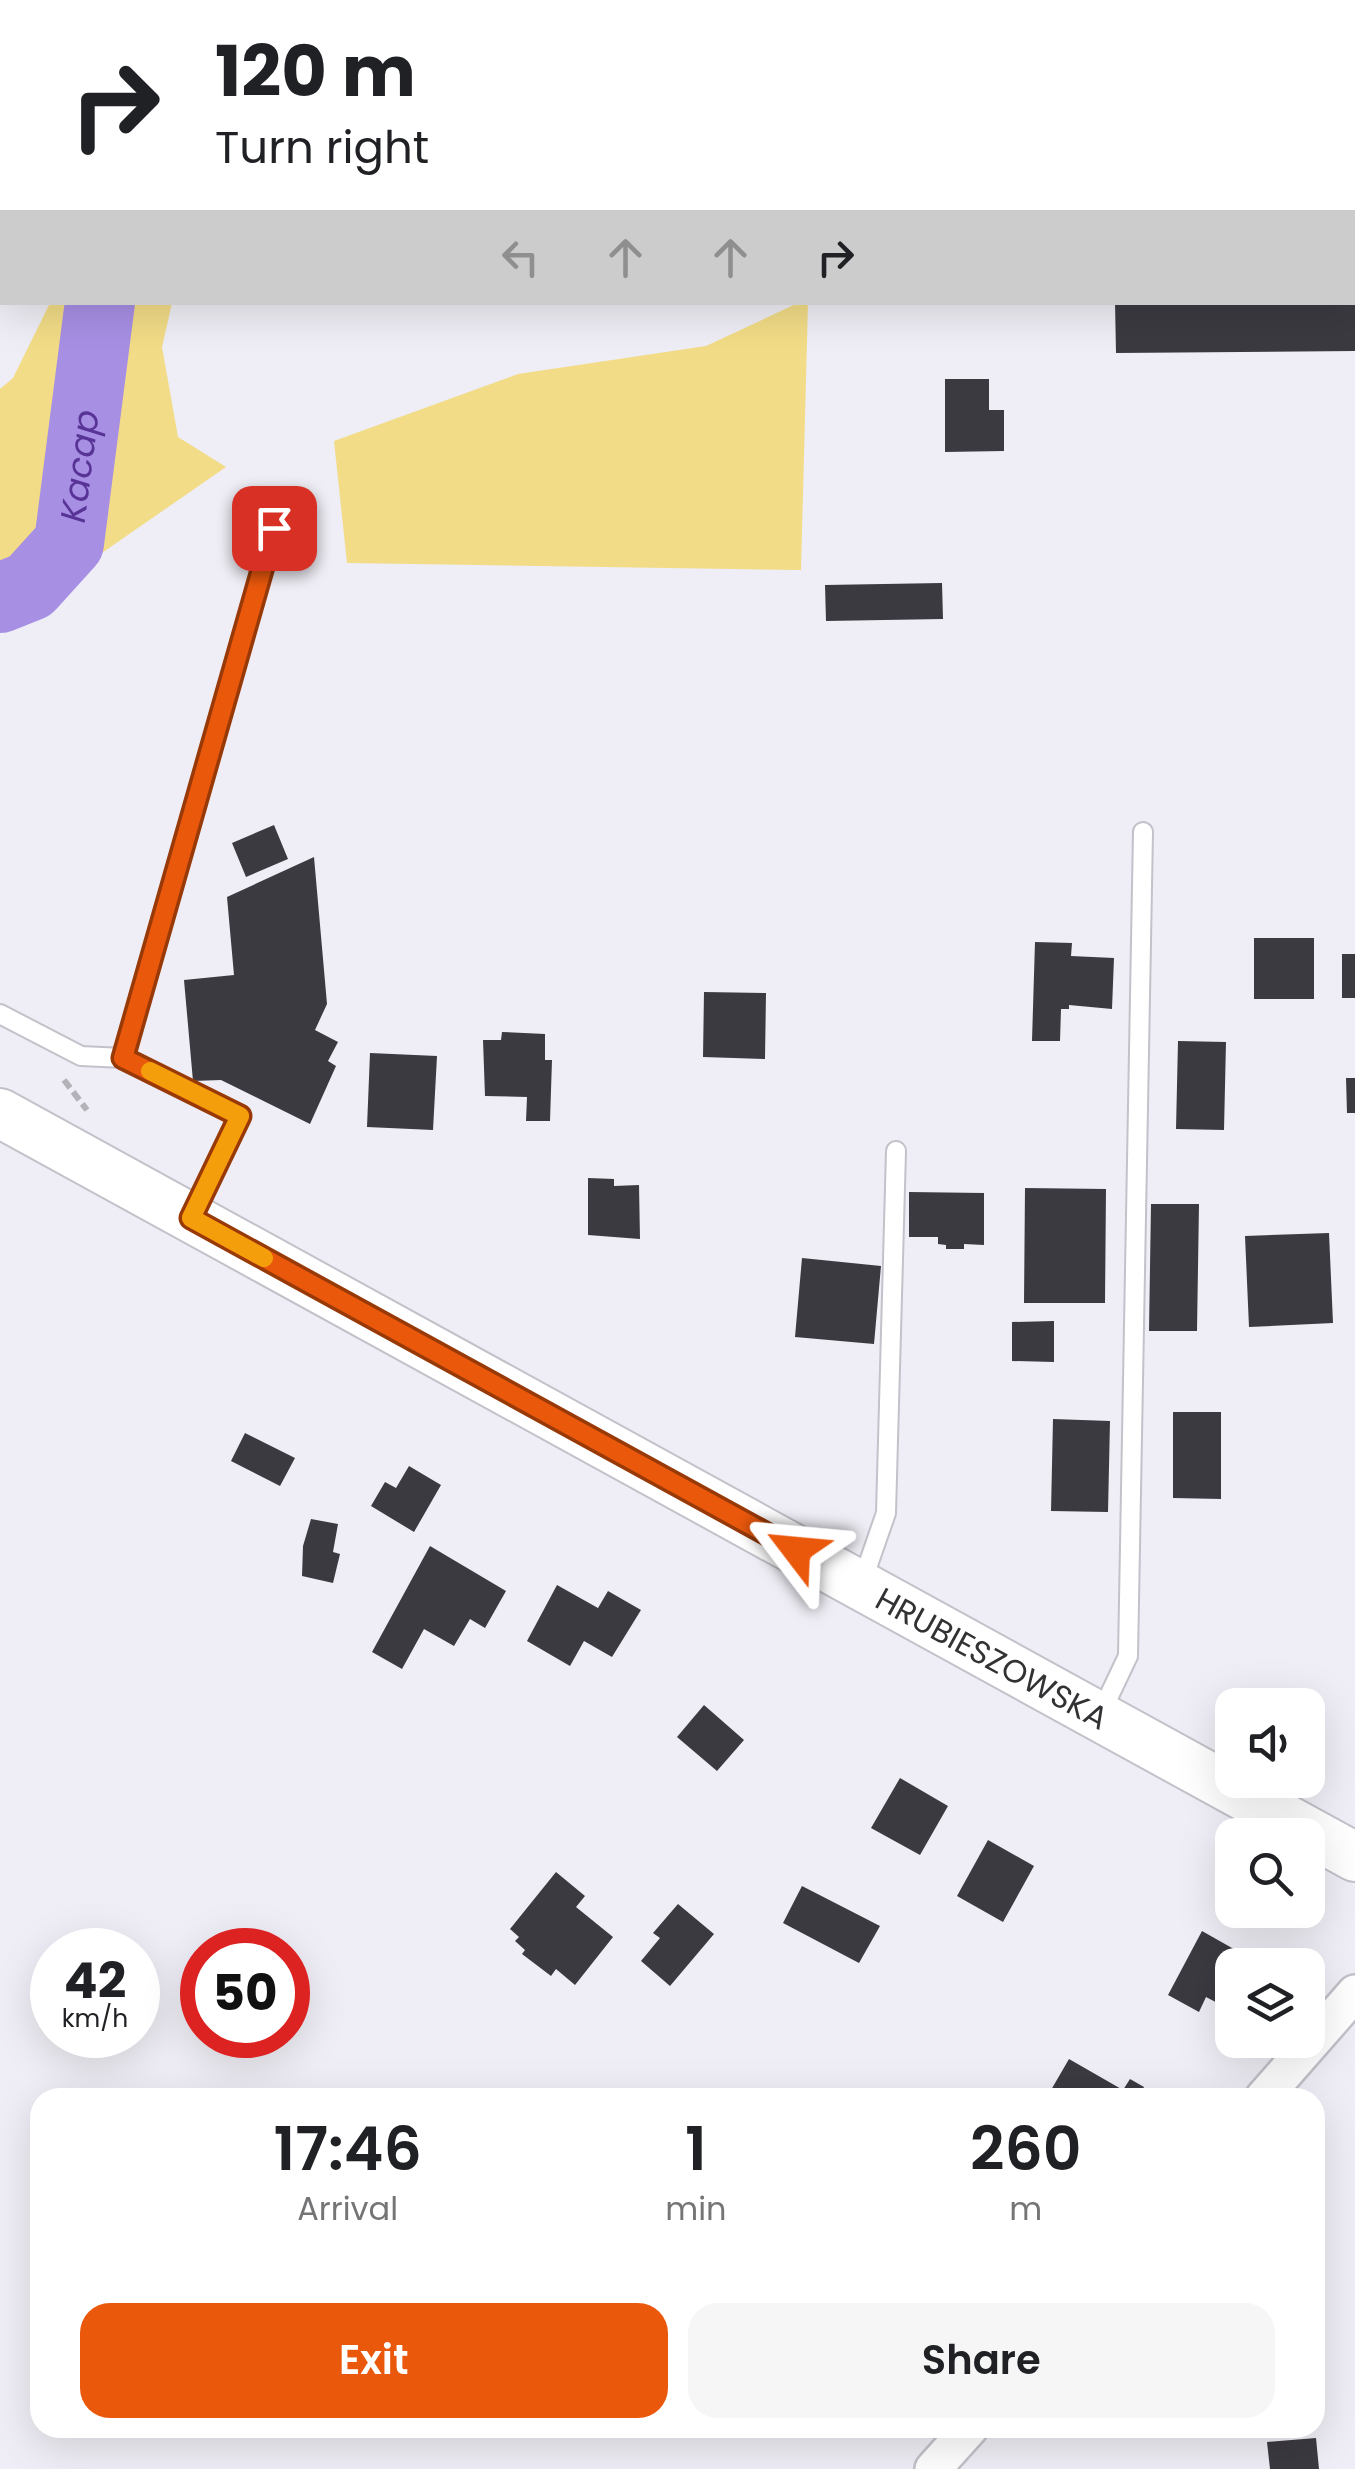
<!DOCTYPE html>
<style>
body{margin:0;font-family:Poppins,sans-serif;background:#f6f6f6;color:#202124;height:100vh;display:flex;flex-direction:column;font-size:38px;white-space:nowrap}
*{box-sizing:border-box;margin:0}
p{font-size:32px;color:#757577}
.icon{flex:none;width:55px;height:55px;fill:none;stroke:currentColor;stroke-width:2;stroke-linecap:round;stroke-linejoin:round}
.map{position:relative;flex:1;overflow:hidden}
.sheet{position:absolute;left:30px;top:2088px;width:1295px;height:350px;display:flex;flex-direction:column;background:#fff;border-radius:30px;box-shadow:0 10px 40px #0002}
.sheet>*{flex:none}
.hud{position:absolute;left:0px;top:0px;width:1355px;height:305px;box-shadow:0 10px 40px #0002;background:#fff;color:#202124;overflow:hidden}
.fabs{position:absolute;left:1215px;top:1688px;display:grid;gap:20px}
.fabs a{display:grid;place-items:center;width:110px;height:110px;border-radius:20px;background:#fff;box-shadow:0 10px 40px #0002;font-size:50px}
.speed{position:absolute;left:30px;top:1928px;display:flex;gap:20px;font-size:50px;font-weight:700;text-align:center}
.speed>*{display:grid;place-content:center;width:130px;height:130px;border-radius:50%;background:#fff;box-shadow:0 10px 40px #0002;line-height:1}
.speed small{font-size:25px;font-weight:400}
.speed .limit{border:15px solid #d22;background:#fff;color:#111}
.pin{position:absolute;display:grid;place-items:center;width:85px;height:85px;color:#fff;margin:-42px;border-radius:20px;box-shadow:0 5px 15px #0006}
.me{position:absolute;width:110px;margin:-55px;rotate:299deg;stroke-linejoin:round;filter:drop-shadow(0 0 8px #0008)}
.turn{display:flex;align-items:center;gap:35px;height:210px;padding:0 50px;font-size:45px}
.turn .icon{width:130px;height:130px;stroke-width:2.5}
.turn b{display:block;font-size:70px;line-height:85px}
.lanes{display:flex;align-items:center;height:95px;padding:0 50px;background:#0003;justify-content:center;gap:50px;direction:ltr}
.lanes .off{opacity:.35}
.eta{display:flex;justify-content:space-evenly;align-items:center;height:170px;text-align:center}
.eta b{font-size:60px;font-weight:600;line-height:70px}
.button{display:flex;gap:20px;margin-top:auto;padding:20px 50px}
.button a{flex:1;height:115px;border-radius:30px;background:#ea580c;color:#fff;font-size:40px;font-weight:600;line-height:115px;text-align:center}
.button a+a{background:#f6f6f6;color:#202124}
.map>svg:first-child{display:block}
.green{fill:#f2dc87}
.lines{fill:none;stroke-linecap:round;stroke-linejoin:round}
.river{stroke:#a78fe4;stroke-width:70}
.building{fill:#3c3a41}
.lane-casing{stroke:#c3c1c9;stroke-width:22}
.street-casing{stroke:#c3c1c9;stroke-width:40}
.secondary-casing{stroke:#c3c1c9;stroke-width:52}
.path{stroke:#b4b2b9;stroke-width:6;stroke-dasharray:10 5;stroke-linecap:butt}
.lane{stroke:#fff;stroke-width:18}
.street{stroke:#fff;stroke-width:35}
.secondary{stroke:#fff;stroke-width:48}
.route-casing{stroke:#983908;stroke-width:25}
.route{stroke:#ea580c;stroke-width:18}
.slow{stroke:#f59e0b;stroke-width:18}
.labels{text-anchor:middle;dominant-baseline:central;stroke-width:10;stroke-linejoin:round;paint-order:stroke}
.street-label{font-size:32px;fill:#323134;stroke:#fcfbff}
.water-label{font-size:35px;font-style:italic;fill:#593497;stroke:#fcfbff}
</style>
<div class="map">
<svg width="1355" height="2469" viewBox="0 0 1355 2469">
<rect width="100%" height="100%" fill="#efedf5"/>
<!-- green -->
<path class="green" d="M50,303H172L162,347L178,437L226,467L34,600L0,615V389L13,378Z
M798,303H808L801,570L347,563L334,441L518,374L706,346Z"/>
<g class="lines">
<!-- river -->
<g class="river">
<path d="M138,2L139,0"/>
<path id="s1" d="M0,598L30,586L69,543L100,302"/>
</g>
</g>
<!-- building -->
<path class="building" d="M1115,302H1355V351L1116,353Z
M945,379H989V410H1004V451L945,452Z
M942,583L943,619L826,621L825,585Z
M274,825L288,859L246,877L232,843Z
M314,857L327,1004L315,1030L338,1042L328,1061L336,1066L310,1124L221,1080L193,1081L184,980L234,975L227,897Z
M1254,938H1314V999H1254Z
M1035,942L1072,943L1071,956L1114,958L1112,1009L1069,1005V1009H1061L1060,1041H1032Z
M1342,954H1355V998H1342Z
M704,992L766,993L765,1059L703,1057Z
M502,1032L545,1034V1060H552L550,1121H526L527,1097L485,1096L483,1040H501Z
M1178,1041L1226,1042L1224,1130L1176,1129Z
M370,1053L437,1056L433,1130L367,1127Z
M1346,1078H1355V1113H1347Z
M588,1178L614,1179V1186L639,1185L640,1239L588,1235Z
M1025,1188L1106,1189L1105,1303H1024Z
M909,1192L984,1193V1245L964,1244V1249H946V1245L938,1244V1237H909Z
M1151,1204H1199L1197,1331H1149Z
M1329,1233L1333,1323L1249,1327L1245,1236Z
M802,1258L881,1266L874,1344L795,1337Z
M1054,1321V1362L1012,1361V1322Z
M1173,1412H1221V1499L1173,1498Z
M1053,1419L1110,1421L1108,1512L1051,1511Z
M245,1433L295,1458L280,1486L231,1461Z
M409,1466L441,1485L414,1532L371,1506L385,1482L396,1488Z
M311,1519L338,1524L333,1552L340,1554L333,1583L302,1576L303,1546Z
M430,1546L506,1591L485,1628L470,1619L454,1646L424,1629L402,1669L372,1652Z
M557,1585L598,1608L608,1591L641,1610L612,1657L584,1641L570,1666L527,1641Z
M704,1705L744,1740L717,1771L677,1737Z
M900,1778L948,1806L920,1855L871,1828Z
M988,1840L1034,1866L1003,1922L957,1896Z
M556,1872L585,1896L576,1907L613,1937L575,1985L556,1969L551,1976L522,1954L525,1950L515,1941L519,1937L510,1929Z
M802,1886L880,1926L859,1963L783,1923Z
M678,1904L714,1934L670,1986L641,1961L660,1938L653,1933Z
M1202,1931L1255,1961L1253,1965H1232V2003L1229,2009L1206,1997L1199,2012L1168,1995Z
M1069,2059L1123,2090L1130,2079L1144,2087L1139,2098H1063L1051,2090Z
M1316,2438L1319,2469H1270L1267,2442Z"/>
<g class="lines">
<defs>
<path id="lane" d="M0,1014L81,1056L123,1058
M191,1218L240,1116L123,1058L274,528
M861,1585L886,1513L896,1151
M1099,1717L1128,1656L1143,832"/>
<path id="street" d="M1263,2098L1355,1993
M933,2469L970,2428"/>
<g id="secondary">
<path id="s2" d="M0,1113L1355,1857"/>
</g>
</defs>
<!-- lane casing -->
<use href="#lane" class="lane-casing"/>
<!-- street casing -->
<use href="#street" class="street-casing"/>
<!-- secondary casing -->
<use href="#secondary" class="secondary-casing"/>
<!-- path -->
<path class="path" d="M64,1080L87,1110"/>
<!-- lane -->
<use href="#lane" class="lane"/>
<!-- street -->
<use href="#street" class="street"/>
<!-- secondary -->
<use href="#secondary" class="secondary"/>
</g>
<g class="lines">
<defs>
<path id="route" d="M274,528L123,1058L240,1116L191,1218L796,1550"/>
</defs>
<!-- route casing -->
<use href="#route" class="route-casing"/>
<!-- route -->
<use href="#route" class="route"/>
<!-- slow -->
<path class="slow" d="M150,1071L240,1116L191,1218L264,1258"/>
</g>
<g class="labels">
<!-- street labels -->
<g class="street-label">
<text stroke="none"><textPath href="#s2" startOffset="1132">HRUBIESZOWSKA</textPath></text>
</g>
<!-- water labels -->
<g class="water-label">
<text stroke="none"><textPath href="#s1" startOffset="168">Kacap</textPath></text>
</g>
</g>
</svg>
<div class="fabs">
<a><svg class="icon" aria-label="sound" viewBox="0 0 24 24"><path d="M4 9h4l5-4v14l-5-4H4zM17 9q2 3 0 6"/></svg></a>
<a><svg class="icon" aria-label="search" viewBox="0 0 24 24"><circle cx="10" cy="10" r="6"/><path d="M15 15l6 6"/></svg></a>
<a><svg class="icon" aria-label="layers" viewBox="0 0 24 24"><path d="M12 4l9 5-9 5-9-5zM3 14l9 5 9-5"/></svg></a>
</div>
<div class="speed"><div>42<small>km/h</small></div><div class="limit">50</div></div>
<div class="pin" style="left:274px;top:528px;background:#d93025"><svg class="icon" aria-label="arrive" viewBox="0 0 24 24"><path d="M6 21V4h12l-3 4 3 4H6"/></svg></div>
<svg class="me" style="left:796px;top:1550px" viewBox="-20 -20 40 40"><path d="M0-17L14 15 0 8-14 15z" fill="#ea580c" stroke="#fff" stroke-width="4"/></svg>
<div class="hud">
<div class="turn"><svg class="icon" aria-label="right" viewBox="0 0 24 24"><path d="M7 20v-9h11M14 6l5 5-5 5"/></svg><div><b>120 m</b>Turn right</div></div>
<div class="lanes"><svg class="icon off" aria-label="left" viewBox="0 0 24 24"><path d="M17 20v-9H6M10 6l-5 5 5 5"/></svg><svg class="icon off" aria-label="ahead" viewBox="0 0 24 24"><path d="M12 20V5M6 11l6-6 6 6"/></svg><svg class="icon off" aria-label="ahead" viewBox="0 0 24 24"><path d="M12 20V5M6 11l6-6 6 6"/></svg><svg class="icon" aria-label="right" viewBox="0 0 24 24"><path d="M7 20v-9h11M14 6l5 5-5 5"/></svg></div>
</div>
<section class="sheet">
<div class="eta">
<div><b>17:46</b><p>Arrival</p></div>
<div><b>1</b><p>min</p></div>
<div><b>260</b><p>m</p></div>
</div>
<div class="button"><a>Exit</a><a>Share</a></div>
</section>
</div>
